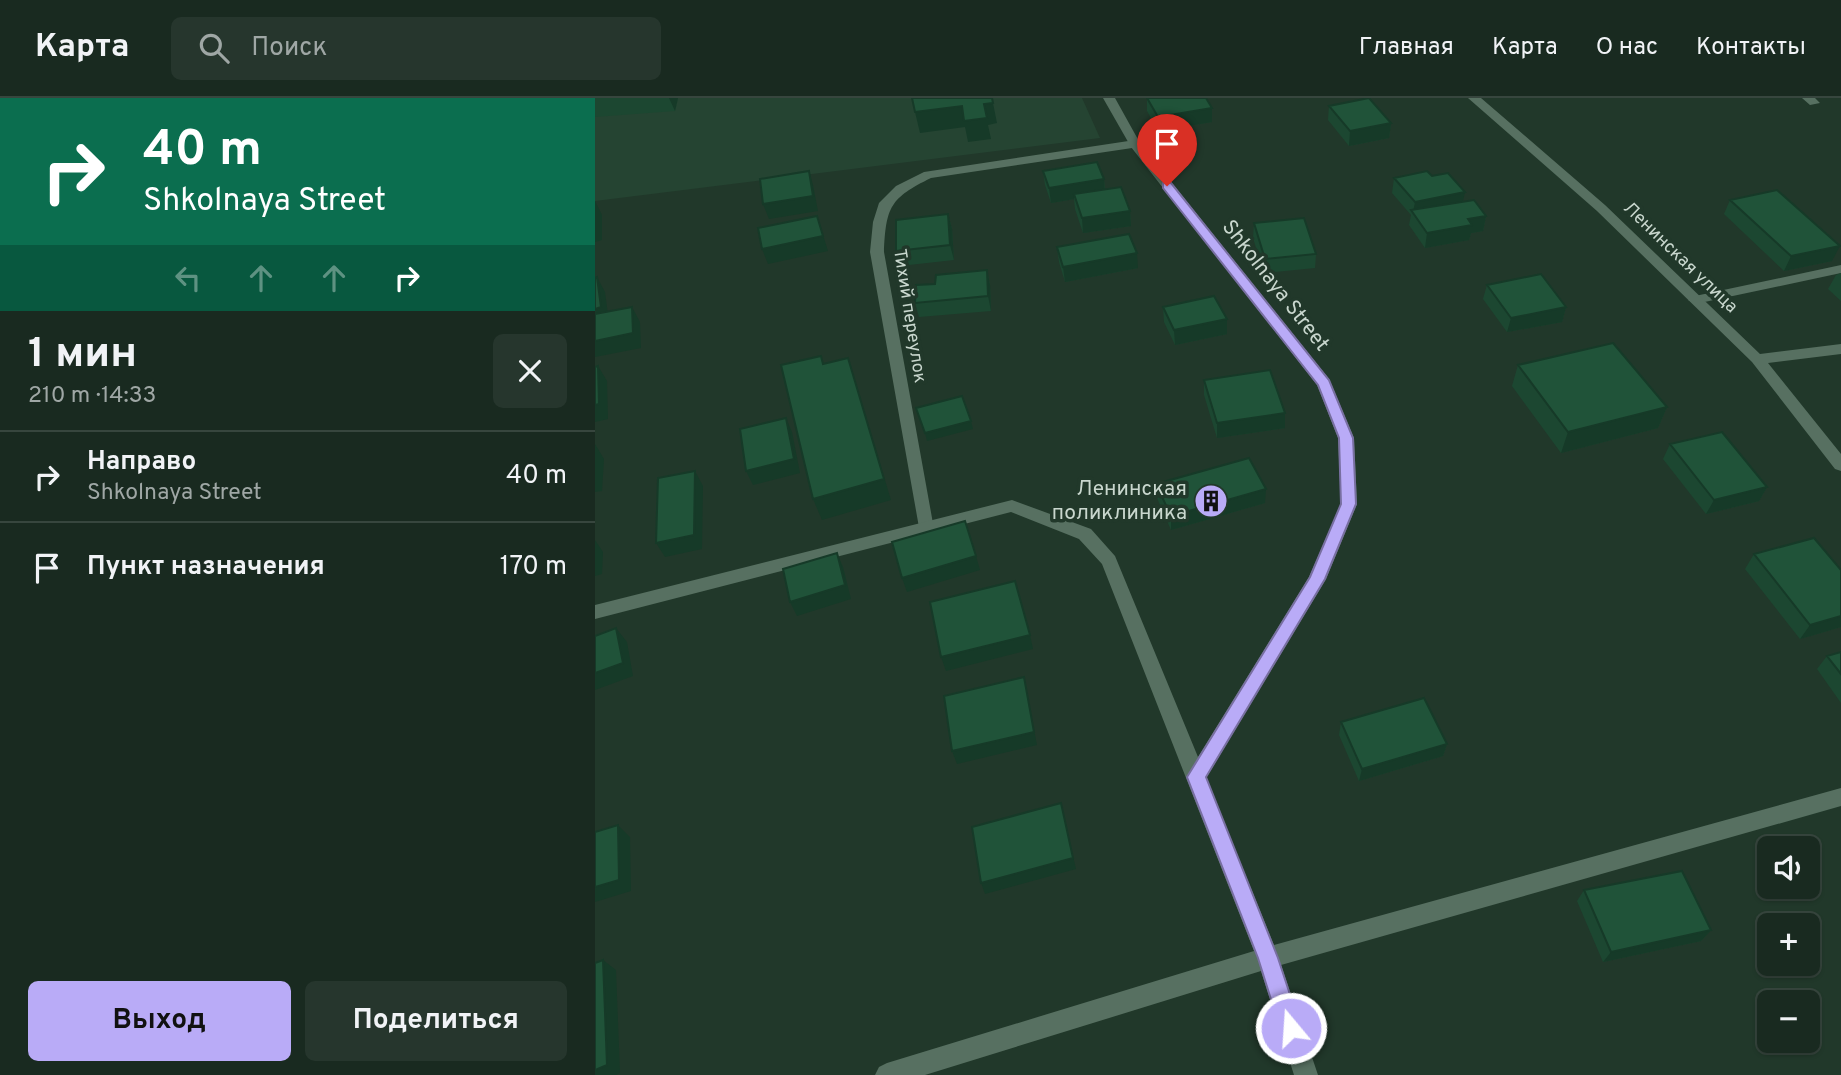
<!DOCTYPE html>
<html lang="ru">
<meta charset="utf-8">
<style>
body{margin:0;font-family:Overpass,sans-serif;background:#26362d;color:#f1f3f6;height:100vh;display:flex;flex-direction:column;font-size:26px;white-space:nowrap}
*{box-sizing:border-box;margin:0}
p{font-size:23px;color:#9fa7a5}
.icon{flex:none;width:38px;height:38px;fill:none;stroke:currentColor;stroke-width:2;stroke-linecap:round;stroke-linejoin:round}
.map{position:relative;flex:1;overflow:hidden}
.drawer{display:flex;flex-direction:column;background:#192a20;width:595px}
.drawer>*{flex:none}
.banner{background:#0b6e4f;color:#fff;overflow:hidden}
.buttons{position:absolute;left:1162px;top:738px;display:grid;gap:14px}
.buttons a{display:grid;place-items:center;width:63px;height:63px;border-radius:10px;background:#192a20;box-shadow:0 2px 5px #0004,0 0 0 2px #37463e;font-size:35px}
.pin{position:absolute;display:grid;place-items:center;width:60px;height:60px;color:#fff;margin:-72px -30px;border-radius:50% 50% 50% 0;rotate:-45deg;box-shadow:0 0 7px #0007}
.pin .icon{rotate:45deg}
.me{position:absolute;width:77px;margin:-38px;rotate:342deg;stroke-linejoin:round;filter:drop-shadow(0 0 5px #0008)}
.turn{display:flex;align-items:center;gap:24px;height:147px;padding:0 28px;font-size:32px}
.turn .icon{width:91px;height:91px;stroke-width:2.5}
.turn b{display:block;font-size:49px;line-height:60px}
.lanes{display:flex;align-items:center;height:66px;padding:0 28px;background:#0003;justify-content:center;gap:35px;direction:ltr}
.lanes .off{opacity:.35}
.round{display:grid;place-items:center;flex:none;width:74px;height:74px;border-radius:10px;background:#26362d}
.headline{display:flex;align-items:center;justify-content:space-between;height:119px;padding:0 28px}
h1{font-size:42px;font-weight:700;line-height:52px}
.primary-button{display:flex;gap:14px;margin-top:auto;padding:14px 28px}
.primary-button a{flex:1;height:80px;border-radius:10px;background:#b9abf7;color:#111;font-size:28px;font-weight:700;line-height:80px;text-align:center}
.primary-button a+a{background:#26362d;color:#f1f3f6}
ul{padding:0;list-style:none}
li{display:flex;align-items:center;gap:21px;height:91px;padding:0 28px;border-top:2px solid #37463e}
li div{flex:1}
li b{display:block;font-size:26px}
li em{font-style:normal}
header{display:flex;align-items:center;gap:42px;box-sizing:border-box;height:98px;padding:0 35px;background:#192a20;border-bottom:2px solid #37463e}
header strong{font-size:33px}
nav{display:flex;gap:38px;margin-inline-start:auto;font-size:24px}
.search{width:490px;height:63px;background:#26362d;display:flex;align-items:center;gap:18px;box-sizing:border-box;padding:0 24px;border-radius:10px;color:#9fa7a5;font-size:26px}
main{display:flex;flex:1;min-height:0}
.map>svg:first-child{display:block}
.built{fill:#254432}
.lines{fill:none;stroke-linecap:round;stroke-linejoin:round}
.lane{fill:#577061;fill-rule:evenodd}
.street{fill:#577061;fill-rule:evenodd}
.wall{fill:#1c4731}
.shaded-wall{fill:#163a28}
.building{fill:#205339;stroke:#163a28;stroke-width:2}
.route{fill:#b9abf7;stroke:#786fa1;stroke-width:2}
.labels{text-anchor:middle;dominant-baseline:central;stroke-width:7;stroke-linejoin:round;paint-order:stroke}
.far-street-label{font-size:18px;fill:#c9d7ce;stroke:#21382a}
.street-label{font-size:21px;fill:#c9d7ce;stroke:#21382a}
.poi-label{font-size:21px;fill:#c9d7ce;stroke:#21382a;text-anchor:end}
</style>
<header>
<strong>Карта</strong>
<div class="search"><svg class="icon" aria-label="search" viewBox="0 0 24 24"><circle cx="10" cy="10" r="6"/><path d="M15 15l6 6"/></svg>Поиск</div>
<nav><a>Главная</a><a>Карта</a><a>О нас</a><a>Контакты</a></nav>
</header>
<main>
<section class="drawer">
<div class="banner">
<div class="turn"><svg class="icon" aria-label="right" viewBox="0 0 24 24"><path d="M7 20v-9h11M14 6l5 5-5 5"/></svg><div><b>40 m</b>Shkolnaya Street</div></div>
<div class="lanes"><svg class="icon off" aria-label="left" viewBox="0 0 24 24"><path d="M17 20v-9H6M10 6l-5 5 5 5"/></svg><svg class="icon off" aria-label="ahead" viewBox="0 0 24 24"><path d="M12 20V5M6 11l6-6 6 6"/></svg><svg class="icon off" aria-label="ahead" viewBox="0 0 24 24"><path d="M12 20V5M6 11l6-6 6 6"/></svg><svg class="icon" aria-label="right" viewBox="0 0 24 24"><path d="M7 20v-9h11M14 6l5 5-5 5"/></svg></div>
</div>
<div class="headline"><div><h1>1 мин</h1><p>210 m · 14:33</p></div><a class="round"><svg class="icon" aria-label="close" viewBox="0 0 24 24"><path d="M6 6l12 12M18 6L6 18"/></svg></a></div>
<ul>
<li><svg class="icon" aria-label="right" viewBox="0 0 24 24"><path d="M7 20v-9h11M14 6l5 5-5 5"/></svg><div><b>Направо</b><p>Shkolnaya Street</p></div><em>40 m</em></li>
<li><svg class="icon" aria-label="arrive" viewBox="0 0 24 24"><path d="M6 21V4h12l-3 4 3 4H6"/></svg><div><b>Пункт назначения</b></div><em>170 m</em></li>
</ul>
<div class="primary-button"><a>Выход</a><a>Поделиться</a></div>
</section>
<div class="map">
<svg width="1246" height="977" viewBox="0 0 1246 977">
<rect width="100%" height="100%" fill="#21382a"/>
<!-- built -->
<path class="built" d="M0,0H487L505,40L0,103Z"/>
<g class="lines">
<!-- lane -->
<path class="lane" d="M1207,0H1220L1225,5L1215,7Z
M540,42L544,43V49L336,80C295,100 291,109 289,154L339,431L331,437L325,435L275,154L278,124L284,105L301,88L329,74Z
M1246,167V175L1100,206L1093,202L1100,198Z"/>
<!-- street -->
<path class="street" d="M508,0H520L545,45L734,281L759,340L762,406L731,481L611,680L679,847L1246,690V708L686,867L723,977H699L666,873L330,977H280L284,969L292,965L659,853L507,466L484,441L416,414L0,521V507L417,402L496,431L520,458L603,659L714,479L746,406L743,340L722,287L536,49Z
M873,0H886L1010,107L1165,256L1246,246V256L1173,265L1246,356V373L1240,371L1157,264L1002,113Z"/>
</g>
<!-- wall -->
<path class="wall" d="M0,0H83L80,13L0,19Z
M552,0L617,10V24L563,33L552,13Z
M734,8L796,25L794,40L754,48L733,22Z
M448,73L509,81L510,91L535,113L536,128L488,135L480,111L479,101L456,105L450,87Z
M837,78L868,104L891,118L888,133L876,135L874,142L830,150L814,127L816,117L797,95L799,80Z
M1135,102L1237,163L1189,173L1129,116Z
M353,116L357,131L359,162L305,168L301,153Z
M659,125L721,156L720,170L669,175L658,140Z
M462,149L543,170L470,184L464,164Z
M392,172L395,187L396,213L324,219L320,205L340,186Z
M1246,175V203L1233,191L1241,177Z
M892,187L971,209L967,224L912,234L888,201Z
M568,209L632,236L580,247L569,224Z
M923,267L1072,309L1063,330L966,355L917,288Z
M609,282L690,330L622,340L609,297Z
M1075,346L1172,389L1164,403L1111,416L1068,361Z
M561,386L670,405L576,432L562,400Z
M1159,456L1246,472V529L1205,541L1150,471Z
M1246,554V605L1222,571L1232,558Z
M746,624L852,646L848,658L764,683L744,637Z
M989,792L1116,832L1106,843L1008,864L982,803Z"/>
<!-- shaded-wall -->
<path class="shaded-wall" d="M74,0H83L80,13Z
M398,5L402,25L393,27L396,41L373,44L370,29L325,35L320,14Z
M617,10V24L563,33V19Z
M796,25L794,40L754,48L755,33Z
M214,73L218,87L223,113L174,121L168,106Z
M509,81L510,96H479V101L456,105L454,90Z
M870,94L867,108L818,114L820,104Z
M0,103L7,117V142L0,144Z
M535,113L536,128L488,135L487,120Z
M353,116L357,131L359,162L355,147Z
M222,118L233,153L173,166L167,151Z
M891,118L888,133L876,135L874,142L830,150L832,135L873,121Z
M1245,148L1237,163L1189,173L1196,158Z
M542,155L543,170L470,184L468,169Z
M392,172L395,187L396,213L393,198Z
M2,179L10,194L14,224L0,227Z
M37,209L45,224L46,250L0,259V243Z
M971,209L967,224L912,234L916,220Z
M632,221V236L580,247L579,232Z
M253,260L296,402L227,422L218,401Z
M3,268L12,283L13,321L0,324V307Z
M1072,309L1063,330L966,355L973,334Z
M690,315V330L622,340V325Z
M191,320L197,334L205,375L158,387L151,373Z
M376,323L378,331L332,343L330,335Z
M0,346L9,361L7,393L0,394Z
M100,373L108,388L107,451L70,459L61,445Z
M1172,389L1164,403L1111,416L1119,402Z
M671,391L670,405L576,432V418Z
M0,442L8,454L7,476L0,478Z
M242,455L248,469L256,501L202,518L195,504Z
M381,458L385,472L312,494L307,480Z
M1246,518V529L1205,541L1215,527Z
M21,530L32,544L38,578L0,592V575Z
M435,537L438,551L351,573L346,559Z
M429,579L442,647L362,666L357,653Z
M852,646L848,658L764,683L767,671Z
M466,705L481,771L390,796L386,785Z
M23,727L35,739L36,793L0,804V789Z
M1116,832L1106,843L1008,864L1016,854Z
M8,862L21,872L25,975L21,977H0Z"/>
<!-- building -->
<path class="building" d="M317,0H397L398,5L389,6L392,20L369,23L367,8L320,14Z
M552,0H611L617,10L563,19Z
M774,0L796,25L755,33L734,8Z
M502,64L509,81L454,90L448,73Z
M214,73L218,98L168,106L165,81Z
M832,73L837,78L853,75L870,94L820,104L799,80Z
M526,89L535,113L487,120L479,96Z
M1182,92L1245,148L1196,158L1135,102Z
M879,102L891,118L873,121L877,127L832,135L816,112Z
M353,116L355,147L301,153V122Z
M222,118L228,138L167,151L163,130Z
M709,120L721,156L670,161L659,125Z
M534,136L542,155L468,169L462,149Z
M392,172L393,198L320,205L321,187L340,186L341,177Z
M946,176L971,209L916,220L892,187Z
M2,179L6,209L0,211V180Z
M619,198L632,221L579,232L568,209Z
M37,209L38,235L0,243V216Z
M1018,245L1072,309L973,334L923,267Z
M226,258L228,266L253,260L289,381L218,401L186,267Z
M3,268L4,306L0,307V269Z
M675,272L690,315L622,325L609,282Z
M367,298L376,323L330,335L321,310Z
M191,320L199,361L151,373L145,331Z
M1127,334L1172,389L1119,402L1075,346Z
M654,360L671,391L576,418L561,386Z
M100,373L99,437L61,445L63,380Z
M370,423L381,458L307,480L297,444Z
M1219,440L1246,472V518L1215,527L1159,456Z
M242,455L250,487L195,504L188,471Z
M420,483L435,537L346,559L335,504Z
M21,530L28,565L0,575V538Z
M1246,554V576L1232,558Z
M429,579L439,634L357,653L349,598Z
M829,600L852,646L767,671L746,624Z
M466,705L478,760L386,785L377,729Z
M23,727L24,782L0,789V734Z
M1087,773L1116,832L1016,854L989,792Z
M8,862L12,967L0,972V865Z"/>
<!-- route -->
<path class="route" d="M572,84L576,85L734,282L758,340L761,406L730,481L611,679L683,860L706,930L703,938L696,941L689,938L685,930L663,860L592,679L715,479L746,406L744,340L723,287L568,90V85Z"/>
<!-- icons -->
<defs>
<symbol id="building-disc" viewBox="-11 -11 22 22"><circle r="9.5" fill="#b9abf7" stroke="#21382a"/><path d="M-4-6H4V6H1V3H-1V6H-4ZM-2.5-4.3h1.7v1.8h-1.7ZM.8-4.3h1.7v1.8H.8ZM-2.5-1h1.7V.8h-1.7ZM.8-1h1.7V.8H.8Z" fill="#111"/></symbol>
</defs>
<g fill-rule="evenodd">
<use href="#building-disc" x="597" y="384" width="38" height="38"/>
</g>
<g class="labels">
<!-- far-street labels -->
<g class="far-street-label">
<text transform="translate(1085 160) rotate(44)">Ленинская улица</text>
<text transform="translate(314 218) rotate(81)">Тихий переулок</text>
</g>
<!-- street labels -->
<g class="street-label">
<text transform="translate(680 188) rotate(52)">Shkolnaya Street</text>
</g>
<!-- poi labels -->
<g class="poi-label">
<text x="592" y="391">Ленинская<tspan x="592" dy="24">поликлиника</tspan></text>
</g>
</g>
</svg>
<div class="buttons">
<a><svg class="icon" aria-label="sound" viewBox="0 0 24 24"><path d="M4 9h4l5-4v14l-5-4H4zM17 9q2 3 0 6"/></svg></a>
<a>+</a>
<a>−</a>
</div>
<div class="pin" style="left:572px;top:88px;background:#d93025"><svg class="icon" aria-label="arrive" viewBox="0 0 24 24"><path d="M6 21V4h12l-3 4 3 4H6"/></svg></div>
<svg class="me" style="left:696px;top:930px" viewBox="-20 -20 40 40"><circle r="17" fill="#b9abf7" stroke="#fff" stroke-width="3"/><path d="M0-11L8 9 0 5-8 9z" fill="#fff"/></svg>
</div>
</main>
